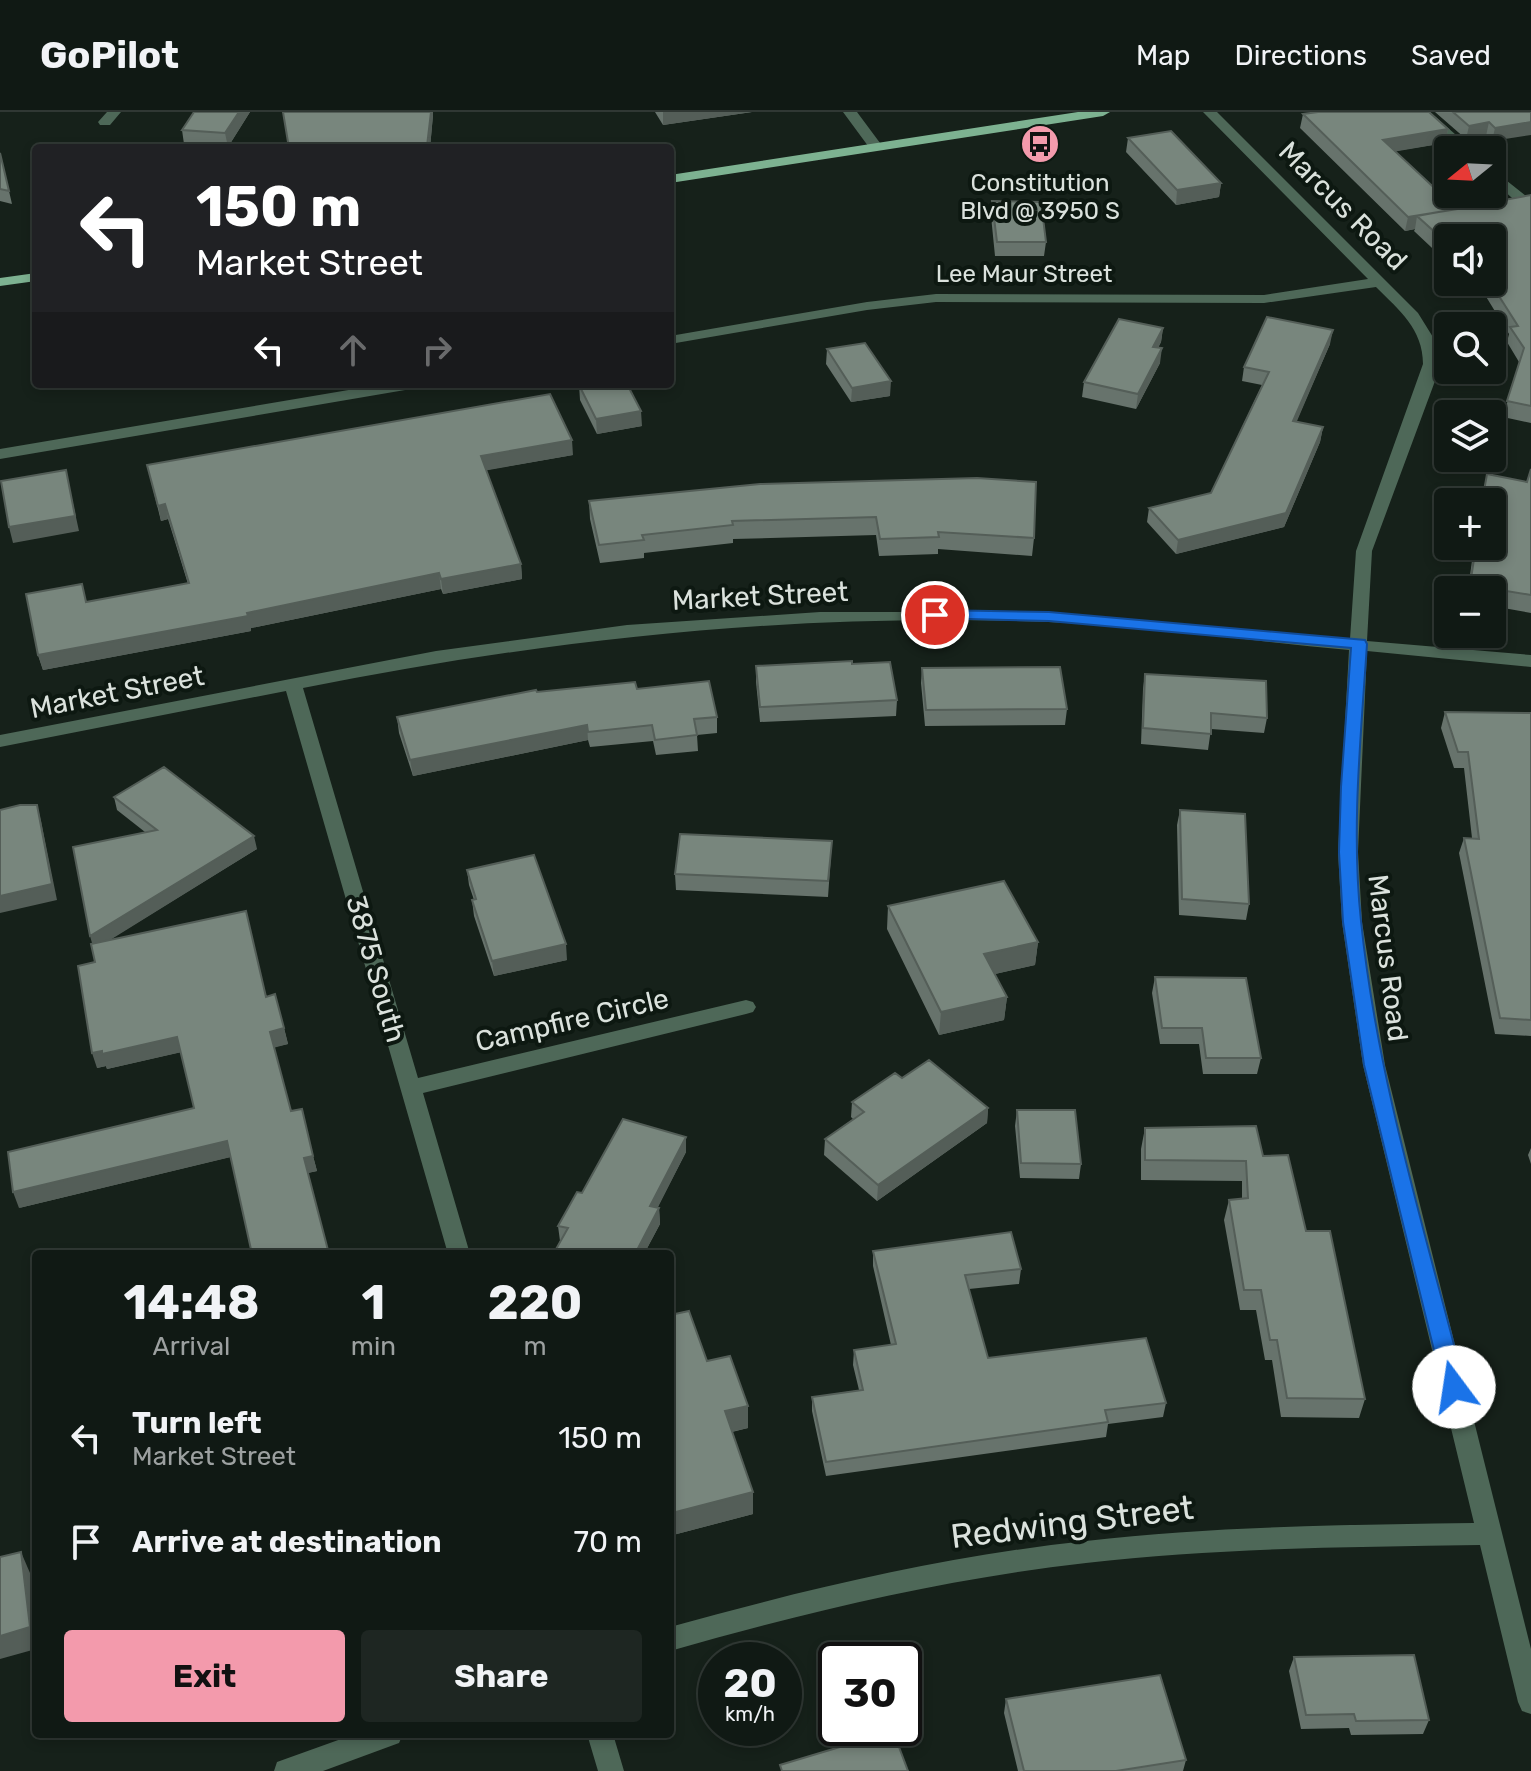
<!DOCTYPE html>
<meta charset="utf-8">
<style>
body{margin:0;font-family:Rubik,sans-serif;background:#1e2622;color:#f1f3f6;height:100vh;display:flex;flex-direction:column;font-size:30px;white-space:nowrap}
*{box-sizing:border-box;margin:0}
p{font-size:26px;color:#9ca0a0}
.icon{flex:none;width:44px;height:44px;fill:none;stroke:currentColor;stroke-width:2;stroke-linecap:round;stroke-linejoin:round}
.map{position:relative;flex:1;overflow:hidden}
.details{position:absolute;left:32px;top:1138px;width:642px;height:488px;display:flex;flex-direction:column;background:#101914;border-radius:8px;box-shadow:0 4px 12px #0003,0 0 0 2px #303834}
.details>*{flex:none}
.banner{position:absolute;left:32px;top:32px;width:642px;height:244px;border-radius:8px;box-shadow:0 4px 12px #0003,0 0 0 2px #303834;background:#202124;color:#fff;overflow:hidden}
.needle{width:52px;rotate:252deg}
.fabs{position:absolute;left:1434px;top:24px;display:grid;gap:16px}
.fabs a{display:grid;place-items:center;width:72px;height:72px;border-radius:8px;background:#101914;box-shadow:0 4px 12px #0003,0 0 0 2px #303834;font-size:40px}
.speed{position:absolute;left:698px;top:1530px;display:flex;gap:16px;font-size:40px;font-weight:700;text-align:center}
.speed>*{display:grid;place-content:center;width:104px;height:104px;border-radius:50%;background:#101914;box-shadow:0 4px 12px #0003,0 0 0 2px #303834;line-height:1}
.speed small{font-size:20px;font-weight:400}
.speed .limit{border:4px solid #111;border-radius:12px;background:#fff;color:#111}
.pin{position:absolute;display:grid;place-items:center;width:68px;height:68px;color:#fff;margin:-34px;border:4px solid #fff;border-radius:50%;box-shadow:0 2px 8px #0007}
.me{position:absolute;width:88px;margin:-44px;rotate:346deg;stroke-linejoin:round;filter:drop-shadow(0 0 6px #0008)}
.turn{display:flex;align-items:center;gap:28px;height:168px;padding:0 32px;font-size:36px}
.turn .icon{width:104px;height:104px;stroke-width:2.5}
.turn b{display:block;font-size:56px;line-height:68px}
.lanes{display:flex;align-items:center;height:76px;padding:0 32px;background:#0003;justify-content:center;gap:40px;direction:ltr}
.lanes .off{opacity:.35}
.eta{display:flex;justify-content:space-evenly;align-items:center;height:136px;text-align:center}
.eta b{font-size:48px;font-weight:700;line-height:56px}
.action{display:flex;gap:16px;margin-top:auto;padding:16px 32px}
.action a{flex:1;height:92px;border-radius:8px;background:#f39aac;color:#111;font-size:32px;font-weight:700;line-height:92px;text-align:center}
.action a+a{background:#1e2622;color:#f1f3f6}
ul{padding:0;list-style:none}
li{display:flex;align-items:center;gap:24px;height:104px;padding:0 32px}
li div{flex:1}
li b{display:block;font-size:30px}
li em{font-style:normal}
header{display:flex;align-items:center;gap:48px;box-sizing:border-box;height:112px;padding:0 40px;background:#101914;border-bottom:2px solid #303834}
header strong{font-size:38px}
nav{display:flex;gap:44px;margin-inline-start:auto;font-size:28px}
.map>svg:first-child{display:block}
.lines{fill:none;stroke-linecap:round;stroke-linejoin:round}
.minor{fill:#4e6858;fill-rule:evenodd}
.major{fill:#7db291;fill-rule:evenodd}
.wall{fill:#67736c}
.shaded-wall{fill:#545e58}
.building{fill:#78867d;stroke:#545e58;stroke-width:2}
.route{fill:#1a73e8;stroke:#114b97;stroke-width:2}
.labels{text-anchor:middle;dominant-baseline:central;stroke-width:8;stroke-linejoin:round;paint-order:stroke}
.far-poi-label{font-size:24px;fill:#dbe2dd;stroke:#0d1811}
.far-street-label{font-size:24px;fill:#dbe2dd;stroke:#0d1811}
.street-label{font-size:28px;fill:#dbe2dd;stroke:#0d1811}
.near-street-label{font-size:34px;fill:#dbe2dd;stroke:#0d1811}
</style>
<header>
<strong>GoPilot</strong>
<nav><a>Map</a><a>Directions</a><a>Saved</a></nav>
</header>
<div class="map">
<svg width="1531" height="1659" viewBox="0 0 1531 1659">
<rect width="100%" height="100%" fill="#16211a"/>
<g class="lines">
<!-- minor -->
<path class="minor" d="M107,0H121L110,13H100L98,10Z
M843,0H857L883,35L881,38H871Z
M1203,0H1217L1418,201L1436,230L1438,261L1372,439L1367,529L1531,543V555L1367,539L1358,740L1362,810L1385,953L1531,1537V1602L1522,1599L1518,1590L1480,1433C1348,1435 1217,1436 1086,1451C944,1467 806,1500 670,1539V1515C807,1477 945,1444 1086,1429C1215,1414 1345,1413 1474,1411L1363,953L1342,810L1338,740L1349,538C1249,529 1148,514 1048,510C797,500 549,527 303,576L418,966L746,888L753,890L756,895L753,900L746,902L423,981L470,1142H448L286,579L0,635V623L436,539L627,513L820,500H1049L1350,527L1356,439L1423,252C1423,217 1399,198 1376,175L1264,191L936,190L867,198L670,232V224L867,190L936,182L1264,183L1368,167Z
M1415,0H1430L1473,38H1458Z
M1492,57L1531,88V94H1521L1492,68Z
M384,272H419L411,277L0,347V337Z
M355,1622H403L399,1631L323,1659H274L277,1650Z
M587,1622H613L624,1659H598Z"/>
<!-- major -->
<path class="major" d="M1078,0H1110L1103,4L670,71V63Z
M36,161V169L0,174V166Z"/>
</g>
<!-- wall -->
<path class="wall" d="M194,0H250L228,35L184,32L182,18Z
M655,0H752L663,13Z
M1435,0H1531L1492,29L1486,24L1466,27Z
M1303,2L1448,17L1445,31L1395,39L1457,97L1531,83V311L1503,305L1519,250L1507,230L1509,222L1477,170H1492V126H1448V151L1414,119L1415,117L1405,119L1300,16Z
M433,3L430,36H289Z
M1128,26L1221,71L1219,85L1176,93L1126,40Z
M0,40L12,92L0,89Z
M992,89L1046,130L1044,144H995L991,104Z
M1163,216L1161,230L1158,236L1160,251L1136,297L1082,285L1084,270Z
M1330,232L1296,310L1323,315L1320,330L1284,415L1176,442L1147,410L1149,396L1211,381L1262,273L1242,269L1244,255Z
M827,237L890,284L851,290L826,252Z
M579,273L642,314L597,322L580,288Z
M573,343L486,358L521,452L522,467L443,482L441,477L251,516V519L43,558L38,543L87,490L188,472L168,407L161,409L147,353Z
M1531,357V501L1492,494V478H1468L1474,434H1492V390H1481L1487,362L1527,370Z
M977,366L1034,426L1032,444L938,437V442L879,444L876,423L733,427V431L644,441V446L600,451L590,407L589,389Z
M756,554L897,588L896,604L760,610L756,570Z
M922,556L1067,597L1065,613L925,614L921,571Z
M1145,562L1267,606L1264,621L1211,617L1208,638L1141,632L1143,577Z
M637,577L717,605V621L697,623L698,639L656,643L653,629L590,635L588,628L413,664L399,621L397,605L537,580Z
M1445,600L1531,601V924L1495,922L1459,741L1464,726H1472L1464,656H1454L1441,616Z
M114,685L257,737L109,828L266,885L284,916L288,932L274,935L291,999L313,1044L317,1059L308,1061L230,1045L19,1096L194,996L181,940L107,957L106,954L97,956L95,850L92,832L145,720L117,698Z
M1180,698L1249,792L1246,808L1179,803L1177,713Z
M832,729L828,785L676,778L675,762Z
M467,758L567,848L494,864L474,804L472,788H474L469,773Z
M888,794L1038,830L1035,853L995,862L1007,885L1004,908L939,923L887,817Z
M1155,865L1261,946L1257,962H1203L1199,932H1160L1152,881Z
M902,966L988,996L987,1011L877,1089L824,1043L825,1027L853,1007L851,1005L852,990Z
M1017,998L1081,1052L1079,1067L1020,1066L1015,1014Z
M1145,1016L1263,1044L1306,1119L1365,1287L1359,1306L1281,1305L1272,1248H1265L1256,1198H1240L1224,1108L1229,1088L1242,1087V1069L1141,1068V1037Z
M686,1025V1040L657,1096H659L660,1112L644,1142H555V1139L560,1129L558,1114L582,1081Z
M1531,1036V1052L1528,1043Z
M873,1139L1021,1157L1019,1172L969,1177L988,1246L1166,1291L1163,1305L1108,1312L1106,1325L826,1364L812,1299V1285L859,1278L853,1253L854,1238L891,1233L873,1154Z
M670,1203L707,1249L748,1294V1316L732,1320L753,1402L673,1423L670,1412Z
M1294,1545L1429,1608L1423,1622L1351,1623L1349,1616L1301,1617L1289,1559Z
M1006,1587L1186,1648L1183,1659H1018L1004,1601Z"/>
<!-- shaded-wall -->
<path class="shaded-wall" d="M239,0H250L228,35L225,21Z
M431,0H433V3L430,36H428Z
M663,0H752L663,13Z
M1489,10L1486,24L1466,27L1469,14Z
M1531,10V23L1492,29L1495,16Z
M1448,17L1445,31L1381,42L1383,28Z
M1221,71L1219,85L1176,93L1177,78Z
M1457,97L1417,104L1415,117L1405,119L1408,105Z
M1163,216L1161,230L1151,249L1153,235Z
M1333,218L1330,232L1291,323L1293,309Z
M1162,236L1160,251L1136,297L1138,282Z
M891,269L890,284L851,290L852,276Z
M641,299L642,314L597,322L596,307Z
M1323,315L1320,330L1284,415L1176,442L1178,428Z
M572,328L573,343L483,359L481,344Z
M69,373L79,419L13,431L9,415Z
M165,392L168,407L161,409L158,394Z
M521,452L522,467L443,482L441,467Z
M439,461L441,477L251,516V519L43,558L38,543Z
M587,613L588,628L413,664L410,648Z
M37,693L41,709L57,788L0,801V784Z
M254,724L257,737L94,838L90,824Z
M1038,830L1035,853L982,865L984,842Z
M566,832L567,848L494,864L492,849Z
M1007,885L1004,908L939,923L941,900Z
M284,916L288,932L273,936L270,920Z
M177,925L182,940L107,957L106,954L97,956L92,941Z
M988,996L987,1011L877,1089L878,1073Z
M686,1025V1040L651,1109L650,1094Z
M227,1029L231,1045L19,1096L13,1080Z
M313,1044L317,1059L307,1061L304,1046Z
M659,1096L660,1112L644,1142H635Z
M748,1294V1316L726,1321L725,1299Z
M753,1380V1402L673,1423L672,1401Z
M21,1440L30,1461L36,1508V1537L0,1547V1524Z"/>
<!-- building -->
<path class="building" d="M194,0H239L225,21L182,18Z
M283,0H431L427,34L354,36H289Z
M1318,0H1429L1448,17L1383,28L1457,97L1408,105L1303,2Z
M1453,0H1531V10L1495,16L1489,10L1469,14Z
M1171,19L1221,71L1177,78L1128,26Z
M0,41L9,79L0,77Z
M1531,83V294L1507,289L1524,236L1510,215L1518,214L1490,170H1492V126H1448V132L1417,104Z
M992,89L1041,90L1046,130H997Z
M1267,205L1333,218L1293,309L1323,315L1286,401L1178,428L1149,396L1211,381L1269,260L1244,255Z
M1119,207L1163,216L1153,235L1162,236L1138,282L1084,270Z
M865,231L891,269L852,276L827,237Z
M585,272H627L641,299L596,307L579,273Z
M550,282L572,328L481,344L521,452L441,467L439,461L247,501L248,504L38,543L26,482L82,472L86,490L189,471L165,392L158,394L147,353Z
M1531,357V483L1470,473L1476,434H1492V390H1482L1487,362L1527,370Z
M66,358L75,404L9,415L1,369Z
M977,366L1036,370L1034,426L938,420L939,425L880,427L876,405L732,409L733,413L642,423L644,428L599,433L589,389L760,372Z
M852,549V552L890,550L897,588L760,595L756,554Z
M1060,555L1067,597L926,598L922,556Z
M1145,562L1266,569L1267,606L1211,601V622L1143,616Z
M709,569L717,605L694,607L697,623L655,628L652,613L588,620L587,613L410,648L397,605L536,578L537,580L635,570L637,577Z
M1445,600L1531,601V908L1500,906L1464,726L1479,727L1468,640H1458Z
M164,655L254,724L90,824L73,735L157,718L114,685Z
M20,693H37L52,772L0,784V698Z
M1180,698L1245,702L1249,792L1182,787Z
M680,722L832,729L828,769L675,762Z
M534,743L566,832L492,849L472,788L476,787L467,758Z
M1004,769L1038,830L984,842L1007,885L941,900L888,794Z
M246,799L266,885L275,882L284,916L270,920L291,999L302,997L313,1044L304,1046L329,1142H252L227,1029L13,1080L8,1040L194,996L177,925L102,942V939L92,941L78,854L95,850L91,832Z
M1155,865L1246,866L1261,946H1206L1202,916H1162Z
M929,948L988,996L878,1073L825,1027L864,1000L852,990L895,961L902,966Z
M1017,998H1075L1081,1052L1021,1051Z
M623,1007L686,1025L650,1094L659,1096L635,1142H563L555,1139L568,1116L558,1114L577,1080L582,1081Z
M1256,1014L1263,1044L1288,1043L1306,1119H1330L1365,1287L1287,1286L1277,1228H1270L1261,1178H1244L1229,1088L1248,1086L1246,1049L1145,1048V1016Z
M1011,1120L1021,1157L965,1163L988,1246L1146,1226L1166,1291L1105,1298L1108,1310L826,1350L812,1285L863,1278L854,1238L896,1232L873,1139Z
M689,1199L707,1249L730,1244L748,1294L725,1299L753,1380L672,1401L670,1394V1203Z
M21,1440L30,1515L0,1524V1445Z
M1414,1543L1429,1608L1356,1609L1354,1602L1306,1603L1294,1545Z
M1160,1563L1186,1648L1116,1659H1024L1006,1587Z
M893,1619L908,1659H782L780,1653Z"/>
<!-- route -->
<path class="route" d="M935,498L1049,500L1365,528L1367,532C1361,624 1351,717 1361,809C1377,967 1426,1122 1465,1275L1461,1282L1454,1284L1446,1282L1443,1275L1364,953L1343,810L1339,740L1341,675L1351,536L1049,509L930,506L927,503Z"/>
<!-- icons -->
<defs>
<symbol id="bus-disc" viewBox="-11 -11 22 22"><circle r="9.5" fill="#f39aac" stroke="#0d1811"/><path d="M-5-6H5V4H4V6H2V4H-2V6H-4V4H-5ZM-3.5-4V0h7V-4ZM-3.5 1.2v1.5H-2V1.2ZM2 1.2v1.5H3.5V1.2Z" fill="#111"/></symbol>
</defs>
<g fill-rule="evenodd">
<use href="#bus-disc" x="1018" y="10" width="44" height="44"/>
</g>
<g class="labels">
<!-- far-poi labels -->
<g class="far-poi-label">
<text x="1040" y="71">Constitution<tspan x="1040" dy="28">Blvd @ 3950 S</tspan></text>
</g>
<!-- far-street labels -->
<g class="far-street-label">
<text x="1024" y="162">Lee Maur Street</text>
</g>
<!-- street labels -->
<g class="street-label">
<text transform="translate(1343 94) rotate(45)">Marcus Road</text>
<text transform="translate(760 484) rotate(-3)">Market Street</text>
<text transform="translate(117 580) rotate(-11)">Market Street</text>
<text transform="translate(1388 846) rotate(83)">Marcus Road</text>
<text transform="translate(376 857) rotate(74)">3875 South</text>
<text transform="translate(572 908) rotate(-13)">Campfire Circle</text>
</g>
<!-- near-street labels -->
<g class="near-street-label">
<text transform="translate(1072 1410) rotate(-7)">Redwing Street</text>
</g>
</g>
</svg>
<div class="fabs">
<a><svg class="needle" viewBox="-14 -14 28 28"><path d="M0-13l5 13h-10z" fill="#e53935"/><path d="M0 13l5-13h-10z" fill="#9ca0a0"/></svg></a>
<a><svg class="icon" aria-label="sound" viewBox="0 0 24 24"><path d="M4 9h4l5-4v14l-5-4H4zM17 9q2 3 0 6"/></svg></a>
<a><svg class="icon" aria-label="search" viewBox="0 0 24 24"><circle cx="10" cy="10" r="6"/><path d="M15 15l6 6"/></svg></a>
<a><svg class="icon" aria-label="layers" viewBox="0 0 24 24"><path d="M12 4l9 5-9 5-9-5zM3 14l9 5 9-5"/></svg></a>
<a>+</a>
<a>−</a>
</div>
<div class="speed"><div>20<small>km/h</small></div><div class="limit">30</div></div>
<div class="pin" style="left:935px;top:503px;background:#d93025"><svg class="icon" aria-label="arrive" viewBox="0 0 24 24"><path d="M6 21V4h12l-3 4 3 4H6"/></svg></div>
<svg class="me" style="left:1454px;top:1275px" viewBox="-20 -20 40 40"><circle r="19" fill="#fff"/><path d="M0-13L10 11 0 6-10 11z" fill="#1a73e8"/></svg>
<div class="banner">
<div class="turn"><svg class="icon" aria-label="left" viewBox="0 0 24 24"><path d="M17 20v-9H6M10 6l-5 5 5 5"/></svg><div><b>150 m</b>Market Street</div></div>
<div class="lanes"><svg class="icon" aria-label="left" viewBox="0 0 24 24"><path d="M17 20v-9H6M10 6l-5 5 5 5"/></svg><svg class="icon off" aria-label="ahead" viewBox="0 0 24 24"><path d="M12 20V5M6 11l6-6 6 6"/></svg><svg class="icon off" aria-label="right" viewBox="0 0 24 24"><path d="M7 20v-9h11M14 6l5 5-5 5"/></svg></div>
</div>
<section class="details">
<div class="eta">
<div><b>14:48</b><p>Arrival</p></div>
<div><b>1</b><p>min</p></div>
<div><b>220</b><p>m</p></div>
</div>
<ul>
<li><svg class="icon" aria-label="left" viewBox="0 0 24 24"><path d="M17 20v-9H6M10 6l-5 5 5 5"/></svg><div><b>Turn left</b><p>Market Street</p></div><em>150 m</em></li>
<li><svg class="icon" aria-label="arrive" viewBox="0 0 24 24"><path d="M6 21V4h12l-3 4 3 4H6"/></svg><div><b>Arrive at destination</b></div><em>70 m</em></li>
</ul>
<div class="action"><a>Exit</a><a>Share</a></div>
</section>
</div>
